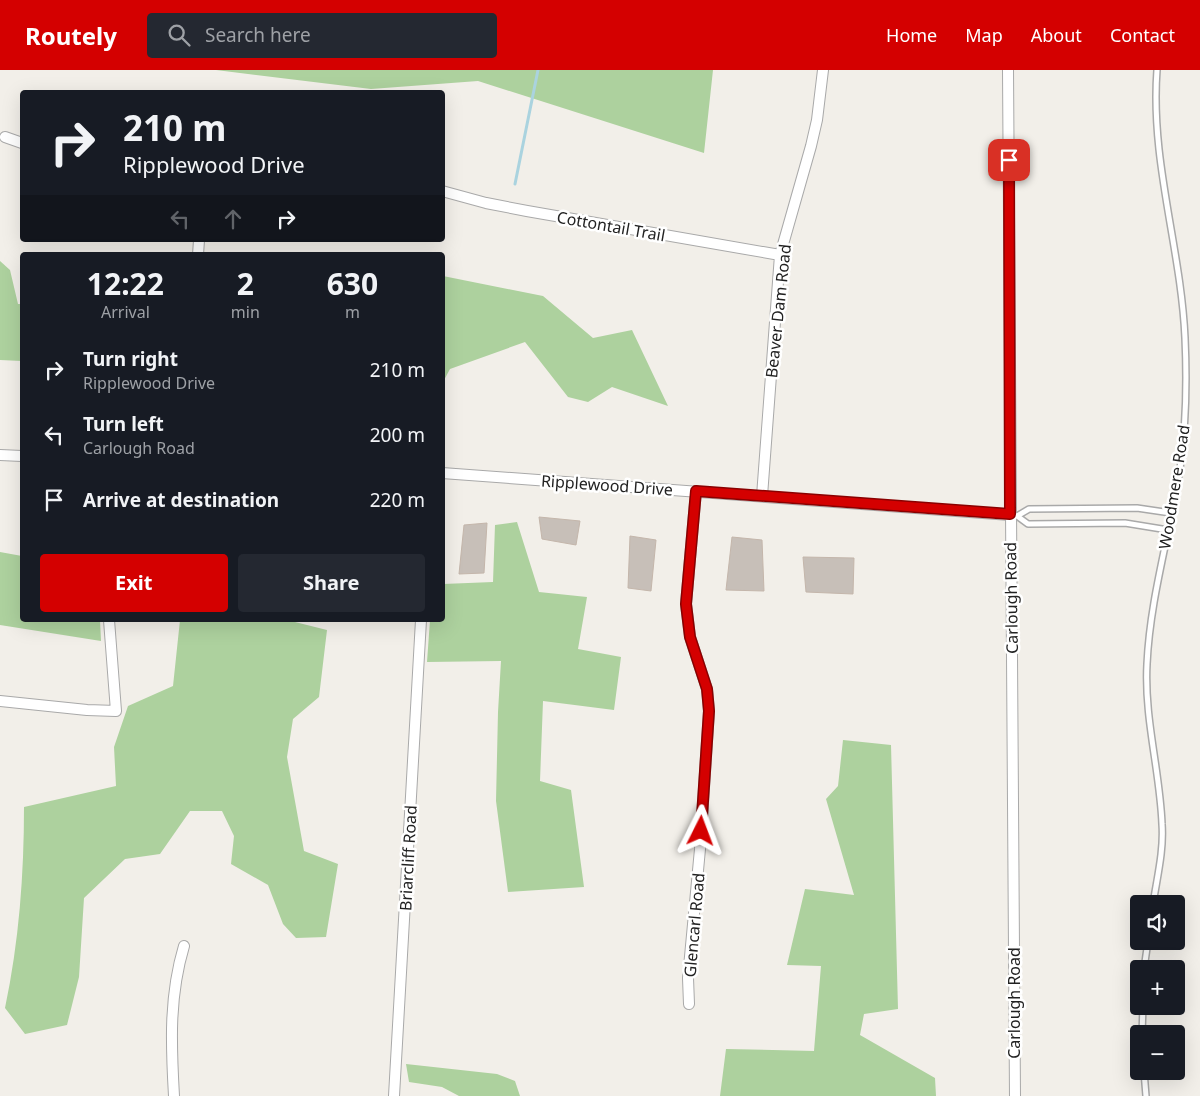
<!DOCTYPE html>
<meta charset="utf-8">
<style>
body{margin:0;font-family:"Noto Sans",sans-serif;background:#242831;color:#f1f3f6;height:100vh;display:flex;flex-direction:column;font-size:19px;white-space:nowrap}
*{box-sizing:border-box;margin:0}
p{font-size:16px;color:#9ea1a6}
.icon{flex:none;width:28px;height:28px;fill:none;stroke:currentColor;stroke-width:2;stroke-linecap:round;stroke-linejoin:round}
.map{position:relative;flex:1;overflow:hidden}
.details{position:absolute;left:20px;top:182px;width:425px;height:370px;display:flex;flex-direction:column;background:#171b24;border-radius:5px;box-shadow:0 5px 20px #0002}
.details>*{flex:none}
.hud{position:absolute;left:20px;top:20px;width:425px;height:152px;border-radius:5px;box-shadow:0 5px 20px #0002;background:#171b24;color:#f1f3f6;overflow:hidden}
.controls{position:absolute;left:1130px;top:825px;display:grid;gap:10px}
.controls a{display:grid;place-items:center;width:55px;height:55px;border-radius:5px;background:#171b24;box-shadow:0 5px 20px #0002;font-size:25px}
.pin{position:absolute;display:grid;place-items:center;width:42px;height:42px;color:#fff;margin:-21px;border-radius:10px;box-shadow:0 2px 8px #0006}
.me{position:absolute;width:55px;margin:-28px;rotate:3deg;stroke-linejoin:round;filter:drop-shadow(0 0 4px #0008)}
.turn{display:flex;align-items:center;gap:18px;height:105px;padding:0 20px;font-size:22px}
.turn .icon{width:65px;height:65px;stroke-width:2.5}
.turn b{display:block;font-size:35px;line-height:42px}
.lanes{display:flex;align-items:center;height:48px;padding:0 20px;background:#0003;justify-content:center;gap:25px;direction:ltr}
.lanes .off{opacity:.35}
.eta{display:flex;justify-content:space-evenly;align-items:center;height:85px;text-align:center}
.eta b{font-size:30px;font-weight:700;line-height:35px}
.cta{display:flex;gap:10px;margin-top:auto;padding:10px 20px}
.cta a{flex:1;height:58px;border-radius:5px;background:#d40000;color:#fff;font-size:20px;font-weight:700;line-height:58px;text-align:center}
.cta a+a{background:#242831;color:#f1f3f6}
ul{padding:0;list-style:none}
li{display:flex;align-items:center;gap:15px;height:65px;padding:0 20px}
li div{flex:1}
li b{display:block;font-size:19px}
li em{font-style:normal}
header{display:flex;align-items:center;gap:30px;box-sizing:border-box;height:70px;padding:0 25px;background:#d40000;color:#fff}
header strong{font-size:24px}
nav{display:flex;gap:28px;margin-inline-start:auto;font-size:18px}
.search{width:350px;height:45px;background:#242831;display:flex;align-items:center;gap:12px;box-sizing:border-box;padding:0 18px;border-radius:5px;color:#9ea1a6;font-size:19px}
.map>svg:first-child{display:block}
.forest{fill:#add19e}
.lines{fill:none;stroke-linecap:round;stroke-linejoin:round}
.stream{stroke:#aad3df;stroke-width:3}
.building{fill:#c7bfb8;stroke:#c4b6ab}
.service-casing{stroke:#a9a9a9;stroke-width:8}
.minor-casing{stroke:#a9a9a9;stroke-width:12}
.service{stroke:#fff;stroke-width:5}
.minor{stroke:#fff;stroke-width:10}
.route-casing{stroke:#8a0000;stroke-width:12}
.route{stroke:#d40000;stroke-width:9}
.labels{text-anchor:middle;dominant-baseline:central;stroke-width:5;stroke-linejoin:round;paint-order:stroke}
.street-label{font-size:16px;fill:#222;stroke:#fff}
</style>
<header>
<strong>Routely</strong>
<div class="search"><svg class="icon" aria-label="search" viewBox="0 0 24 24"><circle cx="10" cy="10" r="6"/><path d="M15 15l6 6"/></svg>Search here</div>
<nav><a>Home</a><a>Map</a><a>About</a><a>Contact</a></nav>
</header>
<div class="map">
<svg width="1200" height="1026" viewBox="0 0 1200 1026">
<rect width="100%" height="100%" fill="#f2efe9"/>
<!-- forest -->
<path class="forest" d="M216,0H713L704,83L478,11L371,19Z
M0,191L10,200L18,234H22V291L0,290Z
M443,206L543,226L593,268L632,260L668,336L612,317L588,332L568,327L525,272L450,299L443,312Z
M517,452L539,522L587,527L578,579L621,587L614,640L543,631L540,711L571,720L584,817L508,822L496,731L498,642L501,591L427,592L430,550H442L443,514L493,512L495,455Z
M0,482L22,486V550H100L101,571L0,555Z
M180,550H287L327,560L319,627L293,649L287,687L304,781L338,794L326,867L296,868L283,854L268,815L231,794L234,766L222,741H190L160,784L125,789L84,828L79,907L67,955L25,964L5,938C19,872 24,805 24,737L116,716L114,677L128,636L173,616Z
M843,670L891,675L898,939L864,944L860,965L935,1008L936,1026H720L726,979L814,981L821,896L787,895L805,819L854,825L826,729L838,716Z
M406,994L497,1004L515,1011L520,1026H459L442,1017L409,1012Z"/>
<g class="lines">
<!-- stream -->
<path class="stream" d="M515,114L538,0"/>
</g>
<!-- building -->
<path class="building" d="M539,447L580,451L576,475L542,469Z
M487,453L484,503L459,504L464,455Z
M630,466L656,470L651,521L628,518Z
M732,467L762,470L764,521L726,520Z
M803,487L854,488L853,524L806,522Z"/>
<g class="lines">
<defs>
<path id="service" d="M1168,460L1125,453L1028,454L1017,446L1029,439L1137,438L1171,443
M1153,834C1157,808 1164,780 1162,754C1160,701 1144,648 1147,594C1150,528 1170,464 1180,399C1186,356 1187,311 1185,268C1181,178 1150,91 1157,0
M1144,899L1148,871
M1142,964L1143,936
M1144,1001L1146,1026"/>
<path id="minor" d="M1008,0L1015,1026
M5,67L22,73
M442,121L486,133L527,141L780,185
M198,185L199,170
M0,385L22,386
M442,403L1010,445
M762,426L780,185L811,76L817,50L823,0
M0,631L87,640L116,641L109,550
M689,934L688,908L700,779L709,641L707,619L690,567L686,534L696,421
M174,1026C171,974 169,926 184,876
M394,1026L421,550"/>
</defs>
<!-- service casing -->
<use href="#service" class="service-casing"/>
<!-- minor casing -->
<use href="#minor" class="minor-casing"/>
<!-- service -->
<use href="#service" class="service"/>
<!-- minor -->
<use href="#minor" class="minor"/>
</g>
<g class="lines">
<defs>
<path id="route" d="M701,761L709,641L707,619L690,567L686,534L696,421L1010,444L1009,90"/>
</defs>
<!-- route casing -->
<use href="#route" class="route-casing"/>
<!-- route -->
<use href="#route" class="route"/>
</g>
<g class="labels">
<!-- street labels -->
<g class="street-label">
<text transform="translate(611 156) rotate(10)">Cottontail Trail</text>
<text transform="translate(778 241) rotate(-84)">Beaver Dam Road</text>
<text transform="translate(607 415) rotate(4)">Ripplewood Drive</text>
<text transform="translate(1174 417) rotate(-81)">Woodmere Road</text>
<text transform="translate(1011 528) rotate(-91)">Carlough Road</text>
<text transform="translate(408 788) rotate(-87)">Briarcliff Road</text>
<text transform="translate(694 855) rotate(-85)">Glencarl Road</text>
<text transform="translate(1014 933) rotate(-90)">Carlough Road</text>
</g>
</g>
</svg>
<div class="controls">
<a><svg class="icon" aria-label="sound" viewBox="0 0 24 24"><path d="M4 9h4l5-4v14l-5-4H4zM17 9q2 3 0 6"/></svg></a>
<a>+</a>
<a>−</a>
</div>
<div class="pin" style="left:1009px;top:90px;background:#d93025"><svg class="icon" aria-label="arrive" viewBox="0 0 24 24"><path d="M6 21V4h12l-3 4 3 4H6"/></svg></div>
<svg class="me" style="left:701px;top:761px" viewBox="-20 -20 40 40"><path d="M0-17L14 15 0 8-14 15z" fill="#d40000" stroke="#fff" stroke-width="4"/></svg>
<div class="hud">
<div class="turn"><svg class="icon" aria-label="right" viewBox="0 0 24 24"><path d="M7 20v-9h11M14 6l5 5-5 5"/></svg><div><b>210 m</b>Ripplewood Drive</div></div>
<div class="lanes"><svg class="icon off" aria-label="left" viewBox="0 0 24 24"><path d="M17 20v-9H6M10 6l-5 5 5 5"/></svg><svg class="icon off" aria-label="ahead" viewBox="0 0 24 24"><path d="M12 20V5M6 11l6-6 6 6"/></svg><svg class="icon" aria-label="right" viewBox="0 0 24 24"><path d="M7 20v-9h11M14 6l5 5-5 5"/></svg></div>
</div>
<section class="details">
<div class="eta">
<div><b>12:22</b><p>Arrival</p></div>
<div><b>2</b><p>min</p></div>
<div><b>630</b><p>m</p></div>
</div>
<ul>
<li><svg class="icon" aria-label="right" viewBox="0 0 24 24"><path d="M7 20v-9h11M14 6l5 5-5 5"/></svg><div><b>Turn right</b><p>Ripplewood Drive</p></div><em>210 m</em></li>
<li><svg class="icon" aria-label="left" viewBox="0 0 24 24"><path d="M17 20v-9H6M10 6l-5 5 5 5"/></svg><div><b>Turn left</b><p>Carlough Road</p></div><em>200 m</em></li>
<li><svg class="icon" aria-label="arrive" viewBox="0 0 24 24"><path d="M6 21V4h12l-3 4 3 4H6"/></svg><div><b>Arrive at destination</b></div><em>220 m</em></li>
</ul>
<div class="cta"><a>Exit</a><a>Share</a></div>
</section>
</div>
